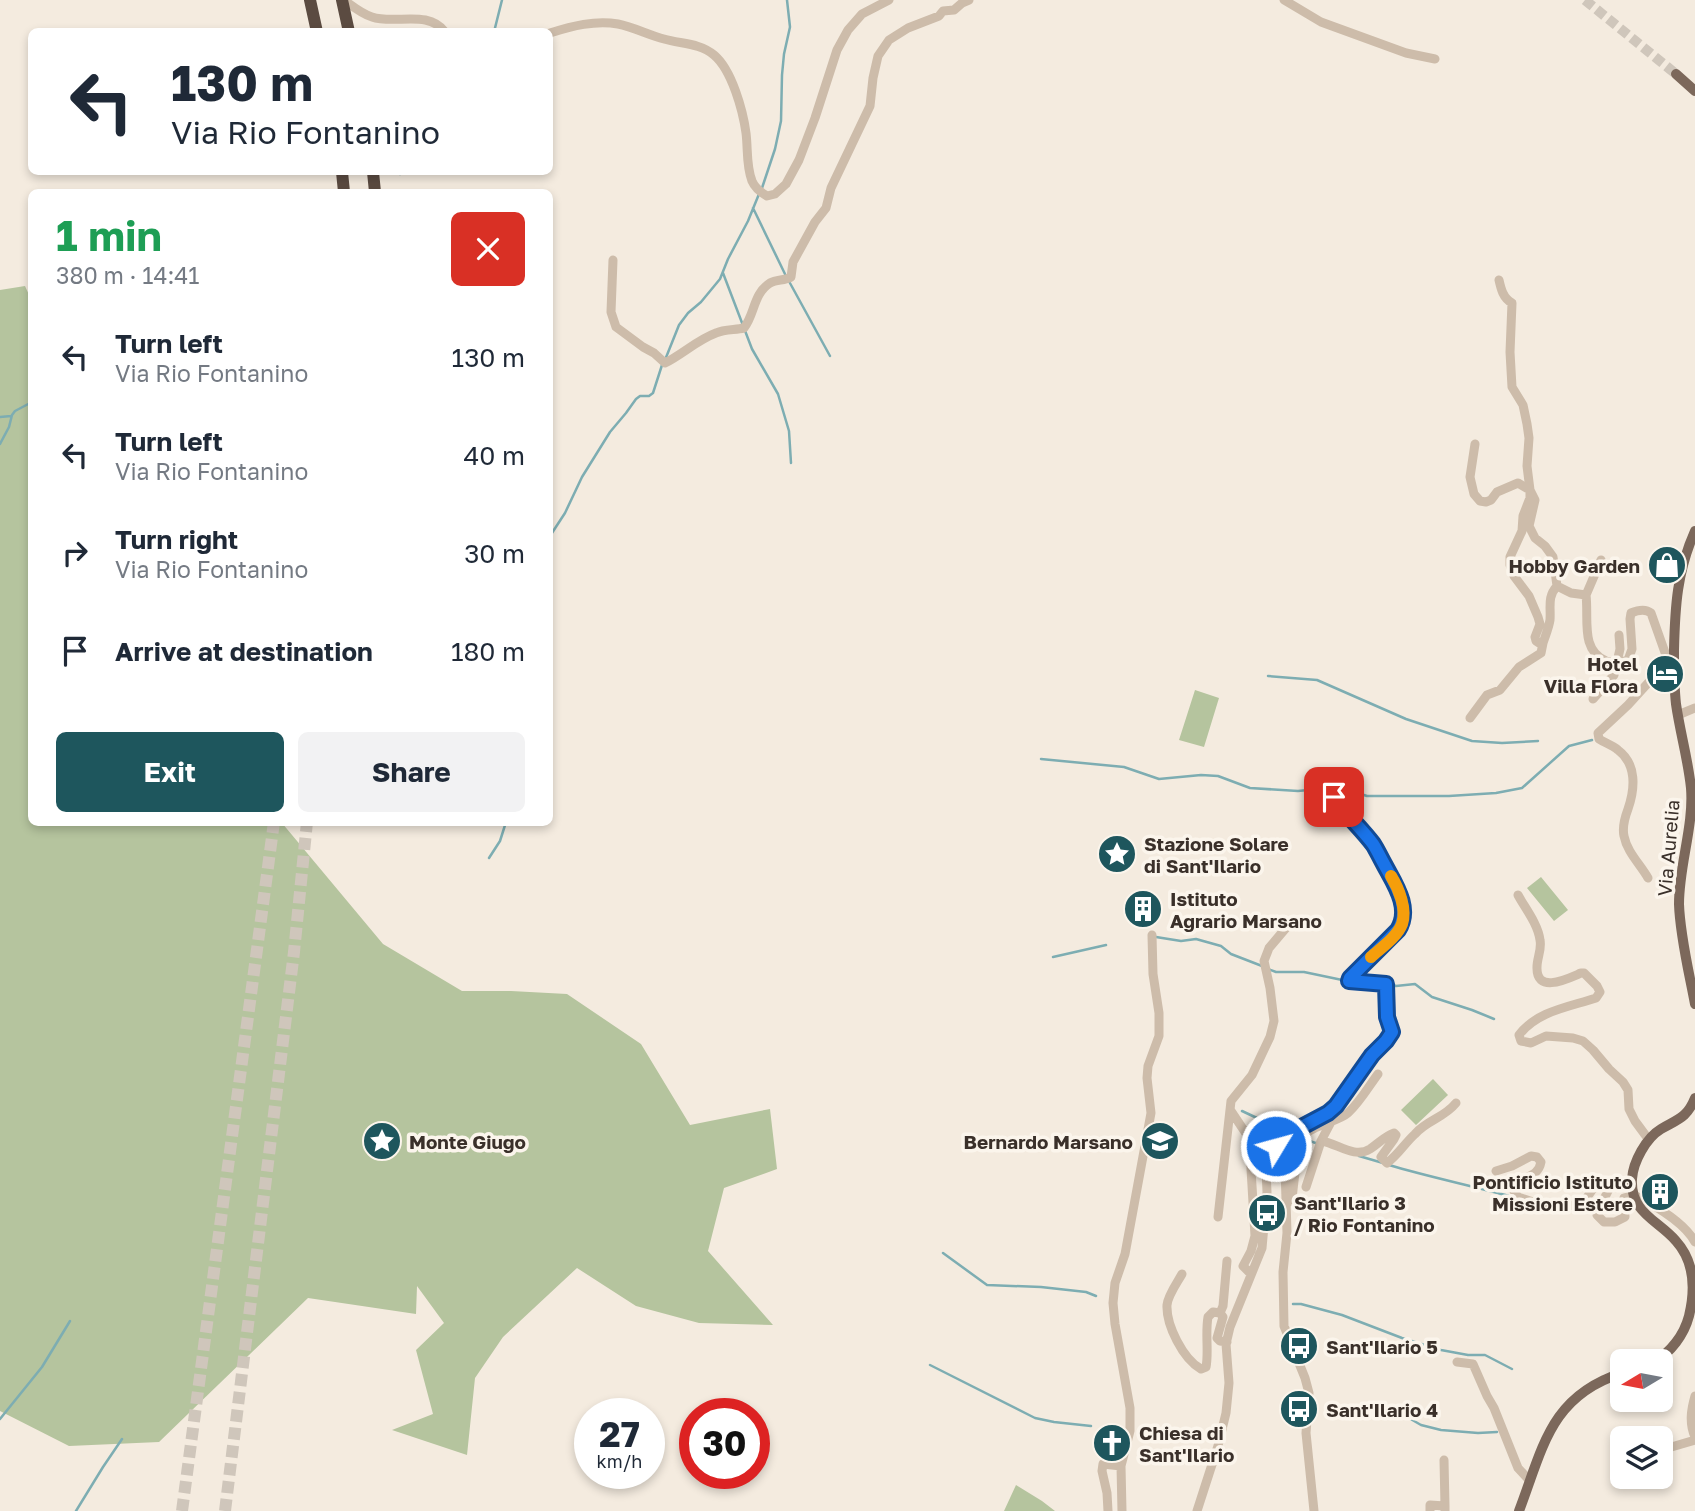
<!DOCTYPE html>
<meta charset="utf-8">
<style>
body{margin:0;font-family:"Golos Text",sans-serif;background:#f2f2f3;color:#1f2937;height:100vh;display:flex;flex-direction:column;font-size:26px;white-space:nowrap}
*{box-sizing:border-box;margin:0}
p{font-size:23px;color:#747a83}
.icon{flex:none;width:38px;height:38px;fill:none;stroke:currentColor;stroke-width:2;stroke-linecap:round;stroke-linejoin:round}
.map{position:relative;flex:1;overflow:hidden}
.sheet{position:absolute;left:28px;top:189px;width:525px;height:637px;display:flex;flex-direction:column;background:#fff;border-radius:10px;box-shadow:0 4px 10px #0003}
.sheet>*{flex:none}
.hud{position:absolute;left:28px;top:28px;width:525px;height:147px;border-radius:10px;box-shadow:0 4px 10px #0003;background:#fff;color:#1f2937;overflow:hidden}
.needle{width:46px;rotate:260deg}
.buttons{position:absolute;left:1610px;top:1349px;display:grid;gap:14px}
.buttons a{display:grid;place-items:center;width:63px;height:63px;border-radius:10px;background:#fff;box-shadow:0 4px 10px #0003;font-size:35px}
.speed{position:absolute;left:574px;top:1398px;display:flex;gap:14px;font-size:35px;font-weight:700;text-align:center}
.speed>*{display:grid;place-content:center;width:91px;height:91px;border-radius:50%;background:#fff;box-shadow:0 4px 10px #0003;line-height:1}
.speed small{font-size:18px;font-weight:400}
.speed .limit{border:10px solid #d22;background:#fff;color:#111}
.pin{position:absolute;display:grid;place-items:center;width:60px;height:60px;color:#fff;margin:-30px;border-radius:14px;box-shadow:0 4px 10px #0006}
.me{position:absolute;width:77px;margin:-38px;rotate:53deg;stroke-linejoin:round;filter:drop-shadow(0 0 5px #0008)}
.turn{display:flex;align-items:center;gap:24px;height:147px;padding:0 28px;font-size:32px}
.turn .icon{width:91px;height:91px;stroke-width:2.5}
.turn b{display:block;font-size:49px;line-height:60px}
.round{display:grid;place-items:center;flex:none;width:74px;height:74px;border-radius:10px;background:#f2f2f3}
.overview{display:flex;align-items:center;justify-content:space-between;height:119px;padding:0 28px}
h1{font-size:42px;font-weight:700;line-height:52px;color:#1e9e55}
.primary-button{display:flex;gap:14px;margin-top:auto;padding:14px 28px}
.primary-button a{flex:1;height:80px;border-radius:10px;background:#1e565d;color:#fff;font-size:28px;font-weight:700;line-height:80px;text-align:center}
.primary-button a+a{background:#f2f2f3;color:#1f2937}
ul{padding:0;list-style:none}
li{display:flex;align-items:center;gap:21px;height:98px;padding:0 28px}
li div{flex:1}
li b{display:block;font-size:26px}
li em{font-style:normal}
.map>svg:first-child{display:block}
.green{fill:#b5c49e}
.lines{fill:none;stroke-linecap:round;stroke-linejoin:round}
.stream{stroke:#7dadb2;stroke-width:2.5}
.major-tunnel{stroke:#cfc6bb;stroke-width:10;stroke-dasharray:10 5;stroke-linecap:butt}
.highway-tunnel{stroke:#cfc6bb;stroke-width:12;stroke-dasharray:12 6;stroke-linecap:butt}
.minor{stroke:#cdbcaa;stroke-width:9}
.major{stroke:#7c685b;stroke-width:10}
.highway{stroke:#5b4b41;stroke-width:12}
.route-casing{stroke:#114b97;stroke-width:18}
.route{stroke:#1a73e8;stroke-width:12}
.slow{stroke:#f59e0b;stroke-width:12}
.labels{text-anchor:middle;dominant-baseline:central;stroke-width:7;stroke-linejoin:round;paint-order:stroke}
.poi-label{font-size:19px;font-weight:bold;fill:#3a302a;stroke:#fbf5ec;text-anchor:start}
.street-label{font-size:19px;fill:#3a302a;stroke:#fbf5ec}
</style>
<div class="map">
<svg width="1695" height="1511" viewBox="0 0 1695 1511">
<rect width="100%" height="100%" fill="#f4ebdf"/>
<!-- green -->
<path class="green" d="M25,286L30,297L32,309V822L282,823L383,944L462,991H511L567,994L641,1044L690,1125L770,1109L777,1169L724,1188L708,1251L773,1325L699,1323L636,1306L577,1268L503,1337L475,1378L467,1455L392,1430L433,1414L416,1350L444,1323L417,1286L416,1314L308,1298L159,1442L69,1446L0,1411V290Z
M1195,690L1219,698L1204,747L1179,740Z
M1541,877L1568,910L1554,921L1527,888Z
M1433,1079L1448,1095L1416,1125L1401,1110Z
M1016,1485L1042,1501L1055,1511H1004Z"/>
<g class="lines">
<!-- stream -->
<path class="stream" d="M494,32L502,0
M400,174L402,172
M762,188L775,149L781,121L782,75L784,54L790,27L787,0
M753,208L785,274L830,356
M723,273L752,349L778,394L789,431L791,463
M665,360L679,325L688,313L701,302L720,279L728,259L748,221L759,194
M0,417L11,416
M0,444L9,427L12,415L15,411L32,402
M550,536L565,513L582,477L610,432L626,413L636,399L640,396H649L653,393L662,365
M1268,676L1317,680L1406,719L1472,741L1502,743L1538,741
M1041,759L1124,767L1159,779L1201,775L1218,776L1250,788L1298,791L1339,787L1367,796H1449L1496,793L1522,788L1569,746L1592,740
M489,858L500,841L506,822
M1156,937L1181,941L1196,939L1221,946L1231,954L1262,966
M1053,957L1106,945
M1268,969L1276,972H1304L1347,981
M1388,983L1396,986L1415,984L1432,997L1472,1010L1494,1019
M1242,1111L1287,1132
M1306,1140L1319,1144
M1359,1156L1383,1163
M1389,1165C1429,1177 1469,1185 1509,1196
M943,1253L987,1285L1041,1287L1086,1292L1096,1296
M1293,1304H1301L1342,1315L1402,1338L1441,1350L1468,1355H1485L1512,1369
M930,1365L1035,1418L1054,1422L1091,1426
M1353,1411L1370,1409L1402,1414L1421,1425L1441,1430L1478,1433L1497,1432
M0,1419L42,1367L70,1321
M76,1511L103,1467L122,1439"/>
<!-- major-tunnel -->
<path class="major-tunnel" d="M1585,0L1676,74"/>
<!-- highway-tunnel -->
<path class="highway-tunnel" d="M182,1511L274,822
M225,1511L294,952L307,822"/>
<!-- minor -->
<path class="minor" d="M344,0C352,6 362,14 372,17C395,25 428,9 445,32
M1284,0L1321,22L1406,53L1435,59
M550,33C572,26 595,20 618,24C633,27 649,35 664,39C681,44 700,43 714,55C732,70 743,111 746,133C748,148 746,166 752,181C755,188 760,192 767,196L775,194L786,184L799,160L815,118L837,50L848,30L862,14L889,0
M613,260L611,312L616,327L643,347L654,353L665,363C683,354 697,340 716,333C724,329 735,330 744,328C755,314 753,294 770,283C777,279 784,281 791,277L793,262L815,222L826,208L831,188L870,106L873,78L878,56L889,40L908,28L939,16L943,11L954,10L962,3L969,0
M1475,444L1470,477L1474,494L1480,501L1486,502L1491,500L1497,492L1518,483L1530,490V498L1523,516L1522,531L1510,557V565L1514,576L1529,596L1538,617L1540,624L1535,637L1536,641L1539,643H1543C1545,637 1549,627 1550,620C1551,607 1547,597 1557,586L1553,557L1545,546L1535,538L1529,526L1535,500L1530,490L1527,466L1529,438L1527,424L1523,405L1512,387L1510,352L1512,303C1503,298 1501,289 1499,280
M1557,586L1571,593L1586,595C1589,619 1580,650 1606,661C1615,664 1619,663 1628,660L1632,649L1630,619L1631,613C1638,610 1645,608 1651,613L1668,661L1672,663
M1586,595L1601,560
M1593,699L1614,675L1620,649L1619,635
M1678,715L1695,708
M1470,718L1487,695L1500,690L1519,667L1541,653L1543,643
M1648,878C1640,864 1627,852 1624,836C1622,827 1625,817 1628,809C1635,789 1637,764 1618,750C1612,745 1605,743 1599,739L1598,733L1628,705L1668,661
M1518,895C1525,908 1538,924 1540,940C1542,949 1537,958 1537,967C1536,995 1569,978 1581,973H1584L1597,986L1600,992L1596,998C1569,1007 1537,1011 1519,1035L1521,1041L1531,1043L1546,1036L1573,1038L1583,1041L1593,1050L1609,1069L1623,1082L1628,1090L1629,1109L1635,1121L1649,1140
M1231,1111L1247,1135L1251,1150V1169L1255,1236L1251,1251L1243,1266L1250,1273
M1321,1141C1337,1143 1354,1159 1370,1149C1379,1143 1385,1136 1394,1133L1396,1135L1394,1139L1381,1157L1387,1163C1398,1155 1405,1143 1415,1134C1427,1120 1444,1118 1456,1103
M1277,1161L1276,1146L1279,1138L1328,1113L1336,1106L1372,1055L1386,1041L1392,1032L1387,1018L1386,984H1361L1349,981L1351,978L1398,930C1412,908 1395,884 1384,865C1381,859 1378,852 1374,846C1362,828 1341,815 1333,795
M1496,1171L1512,1166L1531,1156L1537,1157L1541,1162C1538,1178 1524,1175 1514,1185V1191L1518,1197L1533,1202L1578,1206C1589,1201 1591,1185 1602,1181L1608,1185L1609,1189L1598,1211L1597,1215L1604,1222H1615L1625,1217L1624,1198L1634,1195C1654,1205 1684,1222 1695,1242
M1306,1187L1321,1141L1331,1122
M1285,1203L1290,1202L1292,1199C1294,1183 1296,1148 1305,1135C1311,1126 1338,1122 1348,1113C1360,1102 1369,1086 1378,1074
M1218,1217L1231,1101L1252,1075L1270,1037L1274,1021L1270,988L1264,961L1269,948L1291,922
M1227,1261L1223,1306L1220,1313L1223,1317L1217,1338L1220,1341L1227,1342
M1182,1274C1177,1283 1168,1295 1167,1305C1166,1325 1183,1359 1201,1369L1206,1367C1209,1352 1205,1334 1208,1317L1213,1312L1220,1313
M1457,1362L1473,1364L1487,1396L1494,1408L1518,1468L1530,1481
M1695,1396C1691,1410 1689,1423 1695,1437
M1662,1455L1663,1450L1668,1448L1695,1440
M1444,1460L1445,1506
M1108,1511L1107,1493L1102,1471L1103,1464L1121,1466
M1122,1511L1121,1466L1130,1431V1408L1115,1324L1113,1303L1115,1283L1125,1254L1151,1113L1147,1078L1148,1066L1159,1036V1013L1153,974L1152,935
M1197,1511L1218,1446L1226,1413L1229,1383L1226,1344L1230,1327L1262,1248L1267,1192L1266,1169L1269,1163C1276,1159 1281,1161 1285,1167L1287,1233L1283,1272L1284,1326L1305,1378L1309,1393L1306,1433L1314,1511
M1430,1511V1505L1445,1506V1511"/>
<!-- major -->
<path class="major" d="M1676,74L1695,91
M1695,531C1677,571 1675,607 1674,650C1674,668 1674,686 1676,704C1680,732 1688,759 1691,788C1694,826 1679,865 1679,904C1680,936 1689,972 1695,1004
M1654,1362C1671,1352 1684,1335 1689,1316C1695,1291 1695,1262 1676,1241C1658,1220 1630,1213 1632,1179C1633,1162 1646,1138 1661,1129C1678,1119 1687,1118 1695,1098
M1519,1511C1543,1448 1550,1396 1622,1373"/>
<!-- highway -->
<path class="highway" d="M310,0L317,32
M342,0L349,32
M342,172L344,192
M373,172L375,192"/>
</g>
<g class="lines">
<defs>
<path id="route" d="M1276,1146L1279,1139L1328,1113L1336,1106L1372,1055L1386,1041L1392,1032L1387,1017L1386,984L1349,981L1350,978L1398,930C1412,908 1394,883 1384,864C1380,857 1377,850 1373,844C1361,828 1345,814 1334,797"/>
</defs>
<!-- route casing -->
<use href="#route" class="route-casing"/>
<!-- route -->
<use href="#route" class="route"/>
<!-- slow -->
<path class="slow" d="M1371,957C1381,948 1397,937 1402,924C1407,909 1399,889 1391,876"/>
</g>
<!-- icons -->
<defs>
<symbol id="shop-disc" viewBox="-11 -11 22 22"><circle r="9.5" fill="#1e565d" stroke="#fbf5ec"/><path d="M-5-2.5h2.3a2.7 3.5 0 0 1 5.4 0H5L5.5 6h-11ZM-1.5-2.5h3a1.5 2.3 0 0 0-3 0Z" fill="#fff"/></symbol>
<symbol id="hotel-disc" viewBox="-11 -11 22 22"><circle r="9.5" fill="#1e565d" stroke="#fbf5ec"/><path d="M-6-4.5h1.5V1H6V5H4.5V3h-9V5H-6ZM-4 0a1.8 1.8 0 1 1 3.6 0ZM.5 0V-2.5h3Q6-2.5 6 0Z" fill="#fff"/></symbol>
<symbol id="sight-disc" viewBox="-11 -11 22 22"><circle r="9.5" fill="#1e565d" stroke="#fbf5ec"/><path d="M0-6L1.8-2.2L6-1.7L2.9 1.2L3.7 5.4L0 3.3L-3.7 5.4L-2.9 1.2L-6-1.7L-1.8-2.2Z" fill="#fff"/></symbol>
<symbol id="building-disc" viewBox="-11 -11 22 22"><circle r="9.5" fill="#1e565d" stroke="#fbf5ec"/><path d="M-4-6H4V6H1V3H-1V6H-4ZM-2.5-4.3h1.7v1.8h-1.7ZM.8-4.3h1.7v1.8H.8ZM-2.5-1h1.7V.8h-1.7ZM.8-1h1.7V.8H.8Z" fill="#fff"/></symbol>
<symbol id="school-disc" viewBox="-11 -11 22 22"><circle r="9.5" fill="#1e565d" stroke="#fbf5ec"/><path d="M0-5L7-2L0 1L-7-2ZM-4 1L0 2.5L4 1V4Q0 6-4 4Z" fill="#fff"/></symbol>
<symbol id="bus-disc" viewBox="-11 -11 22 22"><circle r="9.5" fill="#1e565d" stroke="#fbf5ec"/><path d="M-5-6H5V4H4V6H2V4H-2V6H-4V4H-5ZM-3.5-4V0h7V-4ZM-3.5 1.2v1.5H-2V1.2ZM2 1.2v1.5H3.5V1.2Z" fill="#fff"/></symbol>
<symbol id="church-disc" viewBox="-11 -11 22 22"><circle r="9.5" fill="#1e565d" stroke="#fbf5ec"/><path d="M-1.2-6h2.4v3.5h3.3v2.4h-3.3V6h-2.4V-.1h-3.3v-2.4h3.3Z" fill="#fff"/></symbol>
</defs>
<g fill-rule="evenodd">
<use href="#shop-disc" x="1645" y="543" width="44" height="44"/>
<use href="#hotel-disc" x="1643" y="652" width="44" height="44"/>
<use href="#sight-disc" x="1095" y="832" width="44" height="44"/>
<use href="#building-disc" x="1121" y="887" width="44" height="44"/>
<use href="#sight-disc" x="360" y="1119" width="44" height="44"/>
<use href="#school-disc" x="1138" y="1119" width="44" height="44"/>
<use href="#building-disc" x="1638" y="1170" width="44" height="44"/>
<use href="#bus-disc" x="1245" y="1191" width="44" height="44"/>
<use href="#bus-disc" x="1277" y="1324" width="44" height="44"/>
<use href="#bus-disc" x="1277" y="1387" width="44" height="44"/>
<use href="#church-disc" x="1090" y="1421" width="44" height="44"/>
</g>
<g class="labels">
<!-- poi labels -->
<g class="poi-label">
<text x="1640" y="565" text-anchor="end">Hobby Garden</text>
<text x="1638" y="663" text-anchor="end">Hotel<tspan x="1638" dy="22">Villa Flora</tspan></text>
<text x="1144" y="843">Stazione Solare<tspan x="1144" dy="22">di Sant'Ilario</tspan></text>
<text x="1170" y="898">Istituto<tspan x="1170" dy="22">Agrario Marsano</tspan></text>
<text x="409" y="1141">Monte Giugo</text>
<text x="1133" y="1141" text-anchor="end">Bernardo Marsano</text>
<text x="1633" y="1181" text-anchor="end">Pontificio Istituto<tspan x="1633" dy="22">Missioni Estere</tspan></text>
<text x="1294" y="1202">Sant'Ilario 3<tspan x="1294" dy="22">/ Rio Fontanino</tspan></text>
<text x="1326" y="1346">Sant'Ilario 5</text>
<text x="1326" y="1409">Sant'Ilario 4</text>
<text x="1139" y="1432">Chiesa di<tspan x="1139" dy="22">Sant'Ilario</tspan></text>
</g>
<!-- street labels -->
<g class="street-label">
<text transform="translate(1668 848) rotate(-85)">Via Aurelia</text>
</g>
</g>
</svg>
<div class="buttons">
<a><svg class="needle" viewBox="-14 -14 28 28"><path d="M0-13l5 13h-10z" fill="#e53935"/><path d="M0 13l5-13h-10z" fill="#747a83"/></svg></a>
<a><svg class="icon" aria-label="layers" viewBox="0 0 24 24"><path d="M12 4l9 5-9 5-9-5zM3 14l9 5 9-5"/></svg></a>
</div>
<div class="speed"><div>27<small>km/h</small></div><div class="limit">30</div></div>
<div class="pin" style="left:1334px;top:797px;background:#d93025"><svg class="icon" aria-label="arrive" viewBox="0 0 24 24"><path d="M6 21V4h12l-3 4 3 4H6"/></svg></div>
<svg class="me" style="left:1276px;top:1146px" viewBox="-20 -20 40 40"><circle r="17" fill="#1a73e8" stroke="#fff" stroke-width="3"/><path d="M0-11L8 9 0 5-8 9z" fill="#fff"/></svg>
<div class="hud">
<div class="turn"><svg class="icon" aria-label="left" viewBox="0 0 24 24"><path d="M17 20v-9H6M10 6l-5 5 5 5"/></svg><div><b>130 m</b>Via Rio Fontanino</div></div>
</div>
<section class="sheet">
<div class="overview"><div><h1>1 min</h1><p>380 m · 14:41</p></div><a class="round" style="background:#d93025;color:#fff"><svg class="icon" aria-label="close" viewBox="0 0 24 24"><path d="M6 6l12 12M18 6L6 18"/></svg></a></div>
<ul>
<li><svg class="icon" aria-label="left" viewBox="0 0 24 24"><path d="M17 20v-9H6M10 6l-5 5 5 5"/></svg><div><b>Turn left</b><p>Via Rio Fontanino</p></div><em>130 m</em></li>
<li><svg class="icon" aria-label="left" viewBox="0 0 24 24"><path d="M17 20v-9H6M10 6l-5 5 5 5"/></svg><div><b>Turn left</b><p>Via Rio Fontanino</p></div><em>40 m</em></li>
<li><svg class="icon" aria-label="right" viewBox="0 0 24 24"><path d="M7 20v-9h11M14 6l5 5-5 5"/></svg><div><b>Turn right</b><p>Via Rio Fontanino</p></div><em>30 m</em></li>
<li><svg class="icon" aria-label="arrive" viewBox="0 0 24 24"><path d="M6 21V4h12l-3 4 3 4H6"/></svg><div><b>Arrive at destination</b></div><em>180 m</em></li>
</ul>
<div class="primary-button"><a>Exit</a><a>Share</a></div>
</section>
</div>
